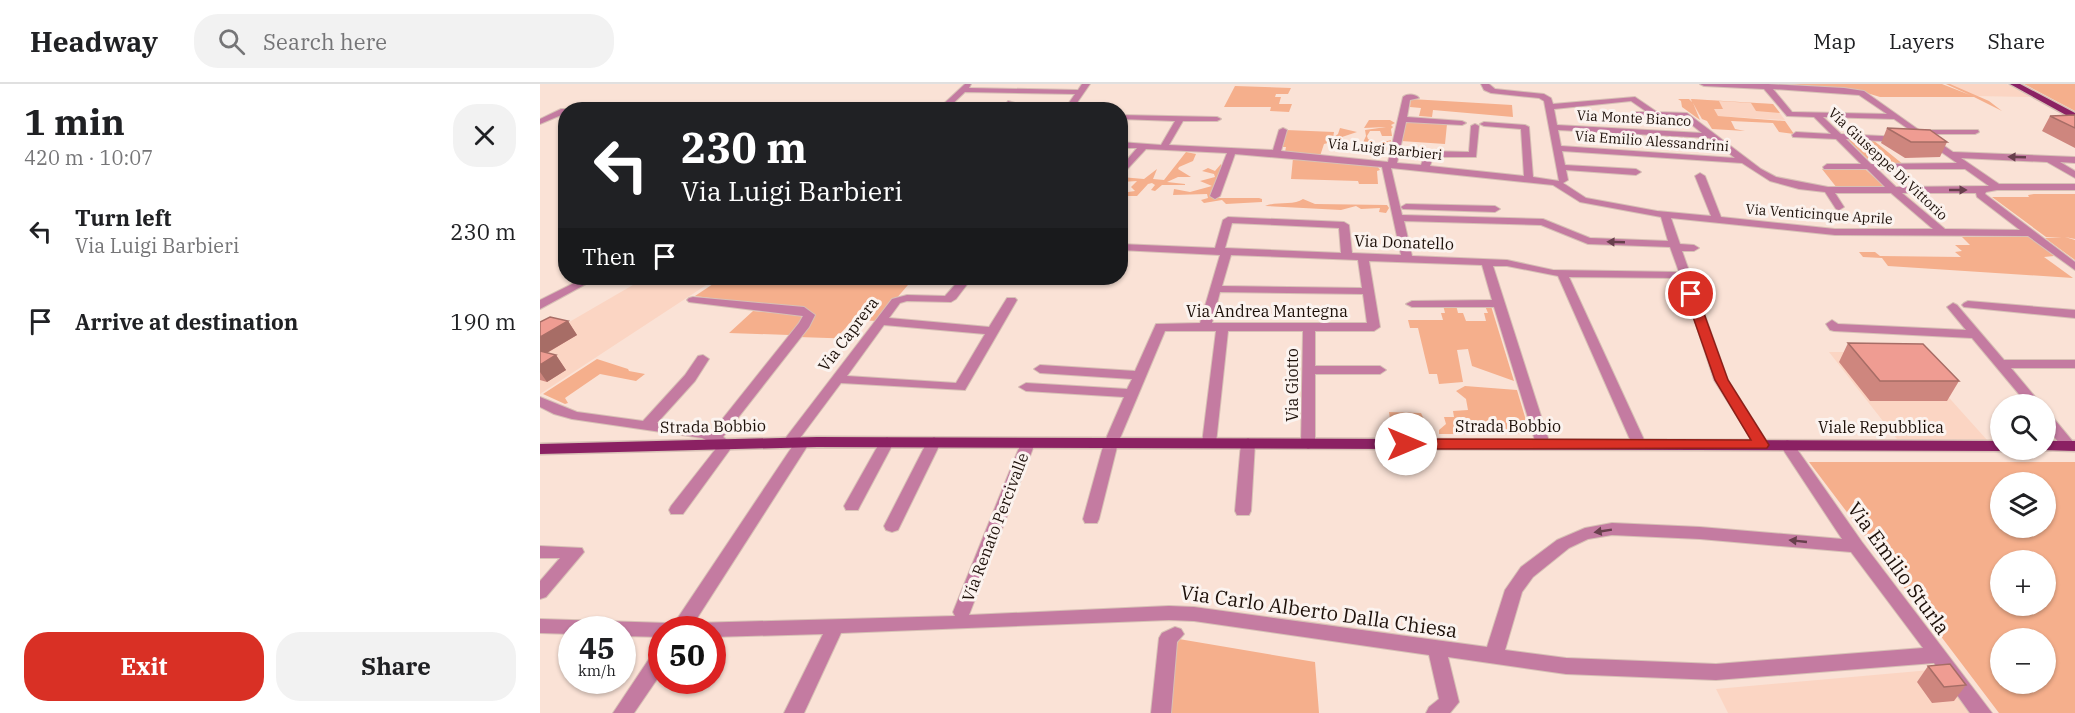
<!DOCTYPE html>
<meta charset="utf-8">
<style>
body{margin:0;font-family:"IBM Plex Serif",serif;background:#f2f2f2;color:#202124;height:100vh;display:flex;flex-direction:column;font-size:22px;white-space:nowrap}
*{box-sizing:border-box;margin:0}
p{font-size:20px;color:#757577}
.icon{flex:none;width:33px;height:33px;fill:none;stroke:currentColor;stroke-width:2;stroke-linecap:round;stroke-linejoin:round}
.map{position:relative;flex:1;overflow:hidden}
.panel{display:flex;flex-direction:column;background:#fff;width:540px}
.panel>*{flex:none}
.hud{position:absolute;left:18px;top:18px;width:570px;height:183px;border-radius:24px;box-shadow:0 2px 4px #0004;background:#202124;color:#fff;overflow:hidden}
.buttons{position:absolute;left:1450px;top:310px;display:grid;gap:12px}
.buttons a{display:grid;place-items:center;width:66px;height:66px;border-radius:50%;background:#fff;box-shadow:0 2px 4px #0004;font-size:30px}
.speed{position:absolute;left:18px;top:532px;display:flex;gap:12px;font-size:30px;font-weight:700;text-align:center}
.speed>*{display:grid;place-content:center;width:78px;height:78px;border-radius:50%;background:#fff;box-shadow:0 2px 4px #0004;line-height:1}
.speed small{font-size:15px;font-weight:400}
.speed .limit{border:9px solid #d22;background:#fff;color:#111}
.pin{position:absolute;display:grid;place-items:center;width:51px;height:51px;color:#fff;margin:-26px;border:3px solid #fff;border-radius:50%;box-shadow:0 2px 6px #0007}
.me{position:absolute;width:66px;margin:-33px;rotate:90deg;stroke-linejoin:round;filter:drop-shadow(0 0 4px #0008)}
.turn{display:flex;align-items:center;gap:21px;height:126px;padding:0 24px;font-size:27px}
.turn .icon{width:78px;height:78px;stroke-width:2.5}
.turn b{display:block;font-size:42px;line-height:51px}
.then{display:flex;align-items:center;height:57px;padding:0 24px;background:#0003;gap:12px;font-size:22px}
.round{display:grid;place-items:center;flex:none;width:63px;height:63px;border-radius:24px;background:#f2f2f2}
.overview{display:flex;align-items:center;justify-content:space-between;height:102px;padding:0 24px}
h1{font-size:36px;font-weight:800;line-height:45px}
.action{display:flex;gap:12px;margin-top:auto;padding:12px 24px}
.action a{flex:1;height:69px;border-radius:24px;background:#d93025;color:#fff;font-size:24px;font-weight:800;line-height:69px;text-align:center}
.action a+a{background:#f2f2f2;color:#202124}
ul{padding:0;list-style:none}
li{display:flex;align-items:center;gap:18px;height:90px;padding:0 24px}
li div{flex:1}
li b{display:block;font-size:22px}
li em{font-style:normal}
header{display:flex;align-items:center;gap:36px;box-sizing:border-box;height:84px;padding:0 30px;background:#fff;border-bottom:2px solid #e0e0e0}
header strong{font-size:28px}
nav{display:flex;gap:33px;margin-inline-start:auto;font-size:21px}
.search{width:420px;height:54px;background:#f2f2f2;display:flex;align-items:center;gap:15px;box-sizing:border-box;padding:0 21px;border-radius:24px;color:#757577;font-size:22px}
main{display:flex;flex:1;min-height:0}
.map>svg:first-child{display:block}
.built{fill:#fbd5c3}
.green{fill:#f5af8c;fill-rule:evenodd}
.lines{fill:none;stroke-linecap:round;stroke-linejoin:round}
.minor-casing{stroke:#d7c0b5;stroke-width:2}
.major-casing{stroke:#d7c0b5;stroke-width:3}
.minor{fill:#c47ba1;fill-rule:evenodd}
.major{fill:#8b2163;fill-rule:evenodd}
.wall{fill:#ce867e}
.shaded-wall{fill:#a76d66}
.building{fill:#ef9c92;stroke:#a76d66;stroke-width:1.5}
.oneway{fill:#68404d}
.route{fill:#d93025;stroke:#8d1f18;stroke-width:1.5}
.labels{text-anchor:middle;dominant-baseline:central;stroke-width:6;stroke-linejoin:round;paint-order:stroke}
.far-street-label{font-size:14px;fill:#1d1009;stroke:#fbf3ef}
.street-label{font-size:16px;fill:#1d1009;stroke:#fbf3ef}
.near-street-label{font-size:20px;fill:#1d1009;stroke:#fbf3ef}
</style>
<header>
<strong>Headway</strong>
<div class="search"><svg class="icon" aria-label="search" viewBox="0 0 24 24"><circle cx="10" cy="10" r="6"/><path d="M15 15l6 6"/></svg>Search here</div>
<nav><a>Map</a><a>Layers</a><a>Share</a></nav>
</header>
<main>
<section class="panel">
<div class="overview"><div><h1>1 min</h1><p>420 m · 10:07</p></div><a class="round"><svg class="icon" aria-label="close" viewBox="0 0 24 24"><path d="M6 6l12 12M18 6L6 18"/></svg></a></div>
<ul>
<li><svg class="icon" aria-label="left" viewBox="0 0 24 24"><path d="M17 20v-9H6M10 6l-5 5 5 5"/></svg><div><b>Turn left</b><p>Via Luigi Barbieri</p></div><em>230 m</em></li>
<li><svg class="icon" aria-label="arrive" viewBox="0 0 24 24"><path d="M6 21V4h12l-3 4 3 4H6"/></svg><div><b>Arrive at destination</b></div><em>190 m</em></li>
</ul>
<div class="action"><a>Exit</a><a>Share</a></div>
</section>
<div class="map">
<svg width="1535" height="629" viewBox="0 0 1535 629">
<rect width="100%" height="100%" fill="#fae2d6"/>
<!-- built -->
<path class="built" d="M1405,0H1467L1490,13L1433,12Z
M1150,15L1233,20L1245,36L1159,31Z
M105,194H177L0,310V255Z
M1289,268H1368L1447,356L1357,355Z
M1402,585L1435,629H1188L1176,605Z"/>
<!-- green -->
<path class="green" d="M1249,0H1402L1430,11L1406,0H1410L1449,17L1462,27L1434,13H1340L1317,6Z
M1484,0H1535V27Z
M695,2L751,4L748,10H736L735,13H741L739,20H752L749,28L730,27L731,23H684Z
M871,15L972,21L973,33L893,26L892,33L879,32L881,24L870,23Z
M1138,15H1149L1152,18L1151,15L1233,20L1240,29L1216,27L1211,19L1179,17L1183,25H1174L1178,32L1245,37L1254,50L1239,48L1233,39L1191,37L1195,45L1205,47L1172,45L1167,37L1162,35L1153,19L1160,36L1142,23L1141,17Z
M829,36H850L855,39L851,41L853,43L851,45L852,52H842L840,47H830L827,52L828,55L832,57L830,59L834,61L851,56L848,68L843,61L839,62L838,67L833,66L830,62L819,67L826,52L825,46L846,43L824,44Z
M866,36L907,40L905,60L861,57Z
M800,44L817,48L802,53L803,55L784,60L780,72L745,68L746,63H740L746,46L794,48L793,54L798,50Z
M1308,56H1333L1364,81H1334Z
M646,68L656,70L653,77L639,83L638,85L651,93H638L627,98L645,100V101H622L615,107L611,106L615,101L612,99L608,100L597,112H588L581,109L595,107L591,103L597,97L581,98V93L604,95L617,85L613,95L624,96Z
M753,74L837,82L840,86L837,87L838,100H819L818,97L751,95Z
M681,80V90L676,97L677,114H719L722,115V118L686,120L682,116L664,119L661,116L668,114L667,110L633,111L634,105L650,108L672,102L660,97L675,93L674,90L662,87L668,84L675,87Z
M1282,85H1325L1346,104H1297Z
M1494,110H1535V155L1525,153L1535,156V176L1505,154L1522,153H1506L1452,113H1489L1488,111Z
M763,115L775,120L847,121L849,124L846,129L839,128L840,124L821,125L816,122L801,126L725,122C736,117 754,122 763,115Z
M1422,153H1489L1514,172L1504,173L1533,194L1348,182L1342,174L1323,173L1319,168H1335L1340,172L1421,173L1415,168L1422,167L1415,161H1430Z
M182,194H374L337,237L313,236L298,252L320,253L318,255L258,253L275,231L270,227L155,212Z
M903,221H916L918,229H923L926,237H946L944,229H948L945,222H951L974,297L932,282L928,265L917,266L923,298L899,300L897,290H889L878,244H870L868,236H903L901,229H905Z
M213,227L260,231L263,236L249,251L189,249Z
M57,275L88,285L89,287L105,290L96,297L60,290L25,314L28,319L25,320L3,310Z
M925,302L977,306L990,350H899V346L906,340L904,333H914L913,327L928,326L926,315L916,307Z
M849,328L881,329L891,350H852Z
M1269,378H1535V629H1459ZM1461,399H1506V444H1461ZM1461,477H1506V522H1461ZM1461,555H1506V600H1461Z
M633,554L775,578L779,629H625Z"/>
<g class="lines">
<defs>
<path id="minor" d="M425,0H431L429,4L538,6L542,0H550L532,26H524L535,10L425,8L406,26H397Z
M941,0H949L955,5L1004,10L1011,14L1013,20L1095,13L1117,28L1147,29L1221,85L1236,93L1288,103H1345L1327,85H1284L1283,83L1287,80H1321L1296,55L1253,53L1252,51L1256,48L1291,50L1274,33L1247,32L1224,5L1164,2L1160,0H1228L1304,4L1324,7L1379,46H1438L1439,48L1435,50H1387L1413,68L1535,73V79L1520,78L1535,87V94L1507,78L1421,74L1459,100H1535V106H1457L1446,108L1445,110L1535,178V186L1488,152L1295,151L1131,134L1140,160L1154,161L1159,164L1154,167H1142L1188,296L1229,361L1222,366L1217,364L1174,296L1141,194L1029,193L1106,360L1099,365L1092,360L1018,192L967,182H953L1010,360L1003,365L996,360L954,223H872L866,220L872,217L952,216L942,181L829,177L840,243L834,247H775V282H840L846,286L840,290H775V360L773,363L768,365L761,360L763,247H688L676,359L669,364L662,359L676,247H625L578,359L559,435L557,439H545L543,435L564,359L584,313L486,307L479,303L486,299L587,305L592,295L500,289L494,285L500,281L595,287L616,240L660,239L680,171L580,166V160L675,164L683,136L688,133L804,138L809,141L812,169L861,171L842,83L695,70L680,112L675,115L670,112L687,69L606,65L580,93V84L597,64H580V58L621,61L635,37L580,35V31L677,33L681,35L677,37H643L629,61L733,66L739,46L743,44L747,46L741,67L848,78L863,13C867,9 876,10 879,14L870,16L867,33L922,37L926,39L922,41L866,38L857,79L881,81L885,70L889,67L929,68L931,42L935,40L939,42L936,73H893L890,82L984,92L981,45L944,42L940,40L944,38L985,41L989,43L993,93L1019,97L1004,17L999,14L951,9L944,6ZM1233,5L1319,11L1347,30L1252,28ZM1091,17L1107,28H1096V36H1102L1103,32L1142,33L1162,49L1017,41L1014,25ZM1283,33L1354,35L1417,79L1331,80L1306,55L1359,58L1362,57V53L1301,50ZM1018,46L1169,54L1195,74L1021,62ZM1022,67L1202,79L1230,97L1259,105L1285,108L1296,125L1299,126L1304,123L1295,109H1351L1393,145H1295L1181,133L1165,92L1160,89L1155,92L1171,132L1117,127L1046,114L1023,99L1028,96L1026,86L1096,91L1101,88L1096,85L1025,81ZM851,84L1013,101L1040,118L1121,133L1128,157L1050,154L1003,135L862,131ZM1337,85H1425L1449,102L1356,103ZM1362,109H1436L1437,113L1480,146L1405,145ZM864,137L1001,141L1048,160L1130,163L1139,188L1013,186L967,176L872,172ZM692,139L799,144L801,169L685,164ZM691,171L818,176L822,204L682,202ZM680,208L823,210L827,239H672Z
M468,17L475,19L470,26H462Z
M365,21H371L372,23L370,26H362Z
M21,25H27L26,29L0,40V35Z
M866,120L955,122L960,125L955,128L863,125L861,123Z
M44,194H57L0,225V216Z
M421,194H432L416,215L411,218L367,217L360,219L349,234L449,243L467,214H475L477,216L425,306L301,299L260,354L268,355L270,358L154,539L415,532L413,528L481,359L488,354L495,359L429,531L629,522L654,523L947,563L965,506L981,483L1017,456L1045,444L1072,439L1160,443L1302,455L1240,361L1247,356L1252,358L1322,458L1452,629H1430L1394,579L1176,596L1026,590L908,573L919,618L910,629H886L889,623L899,615L889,571L654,537L629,536L301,549L264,629H244L283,550L172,553V546H122V553L82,552V546H32V550L0,549V535L127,539L133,541L252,363L244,362L242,359L244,356L352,215L367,211L405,212ZM344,241L445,250L416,299L307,292ZM1072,451L1160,455L1311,468L1383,564L1176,580L1026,574L965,566L982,508L993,493L1029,464L1048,455Z
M153,213L264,223L275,231L269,243L183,353L194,360L143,430H131L129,426L131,422L178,362L162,354L32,335L14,330L0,323V313L37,328L103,337L145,291L158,272L163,271L169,275L155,297L117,339L172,348L259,239L263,232L149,218L147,216L149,214Z
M1428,217L1535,226V234L1424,223L1422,221L1424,219Z
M1413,219L1417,221L1464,276H1535V284H1471L1502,321H1488L1432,254L1294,247L1290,246L1286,240L1292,236L1298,240L1426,246L1407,223Z
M1506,330L1511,331L1534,359V365H1524L1506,343Z
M347,353L354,358L320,422L318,426H306L304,422L340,358Z
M394,353L401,358L360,442L358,446L352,448L346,446L344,442L387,358Z
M708,354L715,359L711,427L709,431H697L695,427L701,359Z
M0,462L42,464L44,468L6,513L0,515V497L20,474H0Z
M635,543L641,545L644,550L637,558L631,629H611L619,554L622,549Z
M122,564V588L94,629H73L115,566Z"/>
<path id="major" d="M1470,0H1480L1535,29V36Z
M277,353L1461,357V366H1466L1461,367L277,363L0,370V360Z
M1506,357H1535V367L1501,366H1506Z"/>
</defs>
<!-- minor casing -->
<use href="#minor" class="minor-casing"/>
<!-- major casing -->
<use href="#major" class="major-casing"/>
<!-- minor -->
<use href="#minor" class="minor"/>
<!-- major -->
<use href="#major" class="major"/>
</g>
<!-- wall -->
<path class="wall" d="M1535,31V64L1502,47L1510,32Z
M1347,44L1407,58L1400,73L1365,74L1341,59Z
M28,237L37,251L7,269L16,271L26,286L7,298L0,296V238Z
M1308,259L1419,297L1407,317H1330L1299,278Z
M1388,582L1426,601L1414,617L1392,619L1377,598Z"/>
<!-- shaded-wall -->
<path class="shaded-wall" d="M28,237L37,251L3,271H16L26,286L7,298L0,288V253Z"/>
<!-- building -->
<path class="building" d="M1535,31V44L1510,32Z
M1347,44L1390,46L1407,58H1371Z
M10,233L28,237L0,253V238Z
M1308,259L1383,260L1419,297H1340Z
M0,267L16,271L0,281Z
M1410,580L1426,601L1404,603L1388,582Z"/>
<!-- one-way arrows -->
<defs><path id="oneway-solid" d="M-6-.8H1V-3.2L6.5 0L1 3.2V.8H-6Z" transform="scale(1.5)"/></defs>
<g class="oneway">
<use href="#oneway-solid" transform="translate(1477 73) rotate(-178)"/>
<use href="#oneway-solid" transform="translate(1418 106)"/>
<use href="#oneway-solid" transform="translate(1076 158) rotate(-178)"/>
<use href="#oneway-solid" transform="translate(1063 447) rotate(171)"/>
<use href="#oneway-solid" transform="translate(1258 457) rotate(-174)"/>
</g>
<!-- route -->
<path class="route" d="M1151,206L1157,210L1188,296L1229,361L1227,364L866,365L859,360L866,355L1211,356L1175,296L1145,210Z"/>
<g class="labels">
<!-- far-street labels -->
<g class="far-street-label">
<text transform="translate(1094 34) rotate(3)">Via Monte Bianco</text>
<text transform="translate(1112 57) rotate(4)">Via Emilio Alessandrini</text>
<text transform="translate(845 65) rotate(6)">Via Luigi Barbieri</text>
<text transform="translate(1348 80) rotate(43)">Via Giuseppe Di Vittorio</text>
<text transform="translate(1279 130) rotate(4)">Via Venticinque Aprile</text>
</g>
<!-- street labels -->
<g class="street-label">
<text transform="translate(864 158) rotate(2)">Via Donatello</text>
<text x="727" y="227">Via Andrea Mantegna</text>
<text transform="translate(308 250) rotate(-53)">Via Caprera</text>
<text transform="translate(752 301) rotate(-90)">Via Giotto</text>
<text transform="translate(173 342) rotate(-1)">Strada Bobbio</text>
<text x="968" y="342">Strada Bobbio</text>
<text x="1341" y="343">Viale Repubblica</text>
<text transform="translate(455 443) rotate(-69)">Via Renato Percivalle</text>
</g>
<!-- near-street labels -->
<g class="near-street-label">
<text transform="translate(1359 484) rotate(54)">Via Emilio Sturla</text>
<text transform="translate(779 527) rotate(8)">Via Carlo Alberto Dalla Chiesa</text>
</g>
</g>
</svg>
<div class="buttons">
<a><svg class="icon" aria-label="search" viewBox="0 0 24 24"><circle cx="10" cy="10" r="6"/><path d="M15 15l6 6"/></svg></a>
<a><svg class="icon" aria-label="layers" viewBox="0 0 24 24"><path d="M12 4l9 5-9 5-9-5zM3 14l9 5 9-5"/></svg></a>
<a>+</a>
<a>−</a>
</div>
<div class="speed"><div>45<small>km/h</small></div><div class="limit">50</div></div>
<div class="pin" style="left:1151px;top:210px;background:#d93025"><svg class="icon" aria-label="arrive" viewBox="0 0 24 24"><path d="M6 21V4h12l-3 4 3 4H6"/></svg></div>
<svg class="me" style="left:866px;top:360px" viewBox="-20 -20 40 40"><circle r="19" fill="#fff"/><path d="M0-13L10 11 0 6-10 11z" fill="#d93025"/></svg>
<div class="hud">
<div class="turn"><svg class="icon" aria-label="left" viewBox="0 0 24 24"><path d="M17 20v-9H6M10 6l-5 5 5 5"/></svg><div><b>230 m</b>Via Luigi Barbieri</div></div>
<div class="then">Then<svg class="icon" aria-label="arrive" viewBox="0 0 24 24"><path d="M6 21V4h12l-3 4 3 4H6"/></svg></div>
</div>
</div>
</main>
